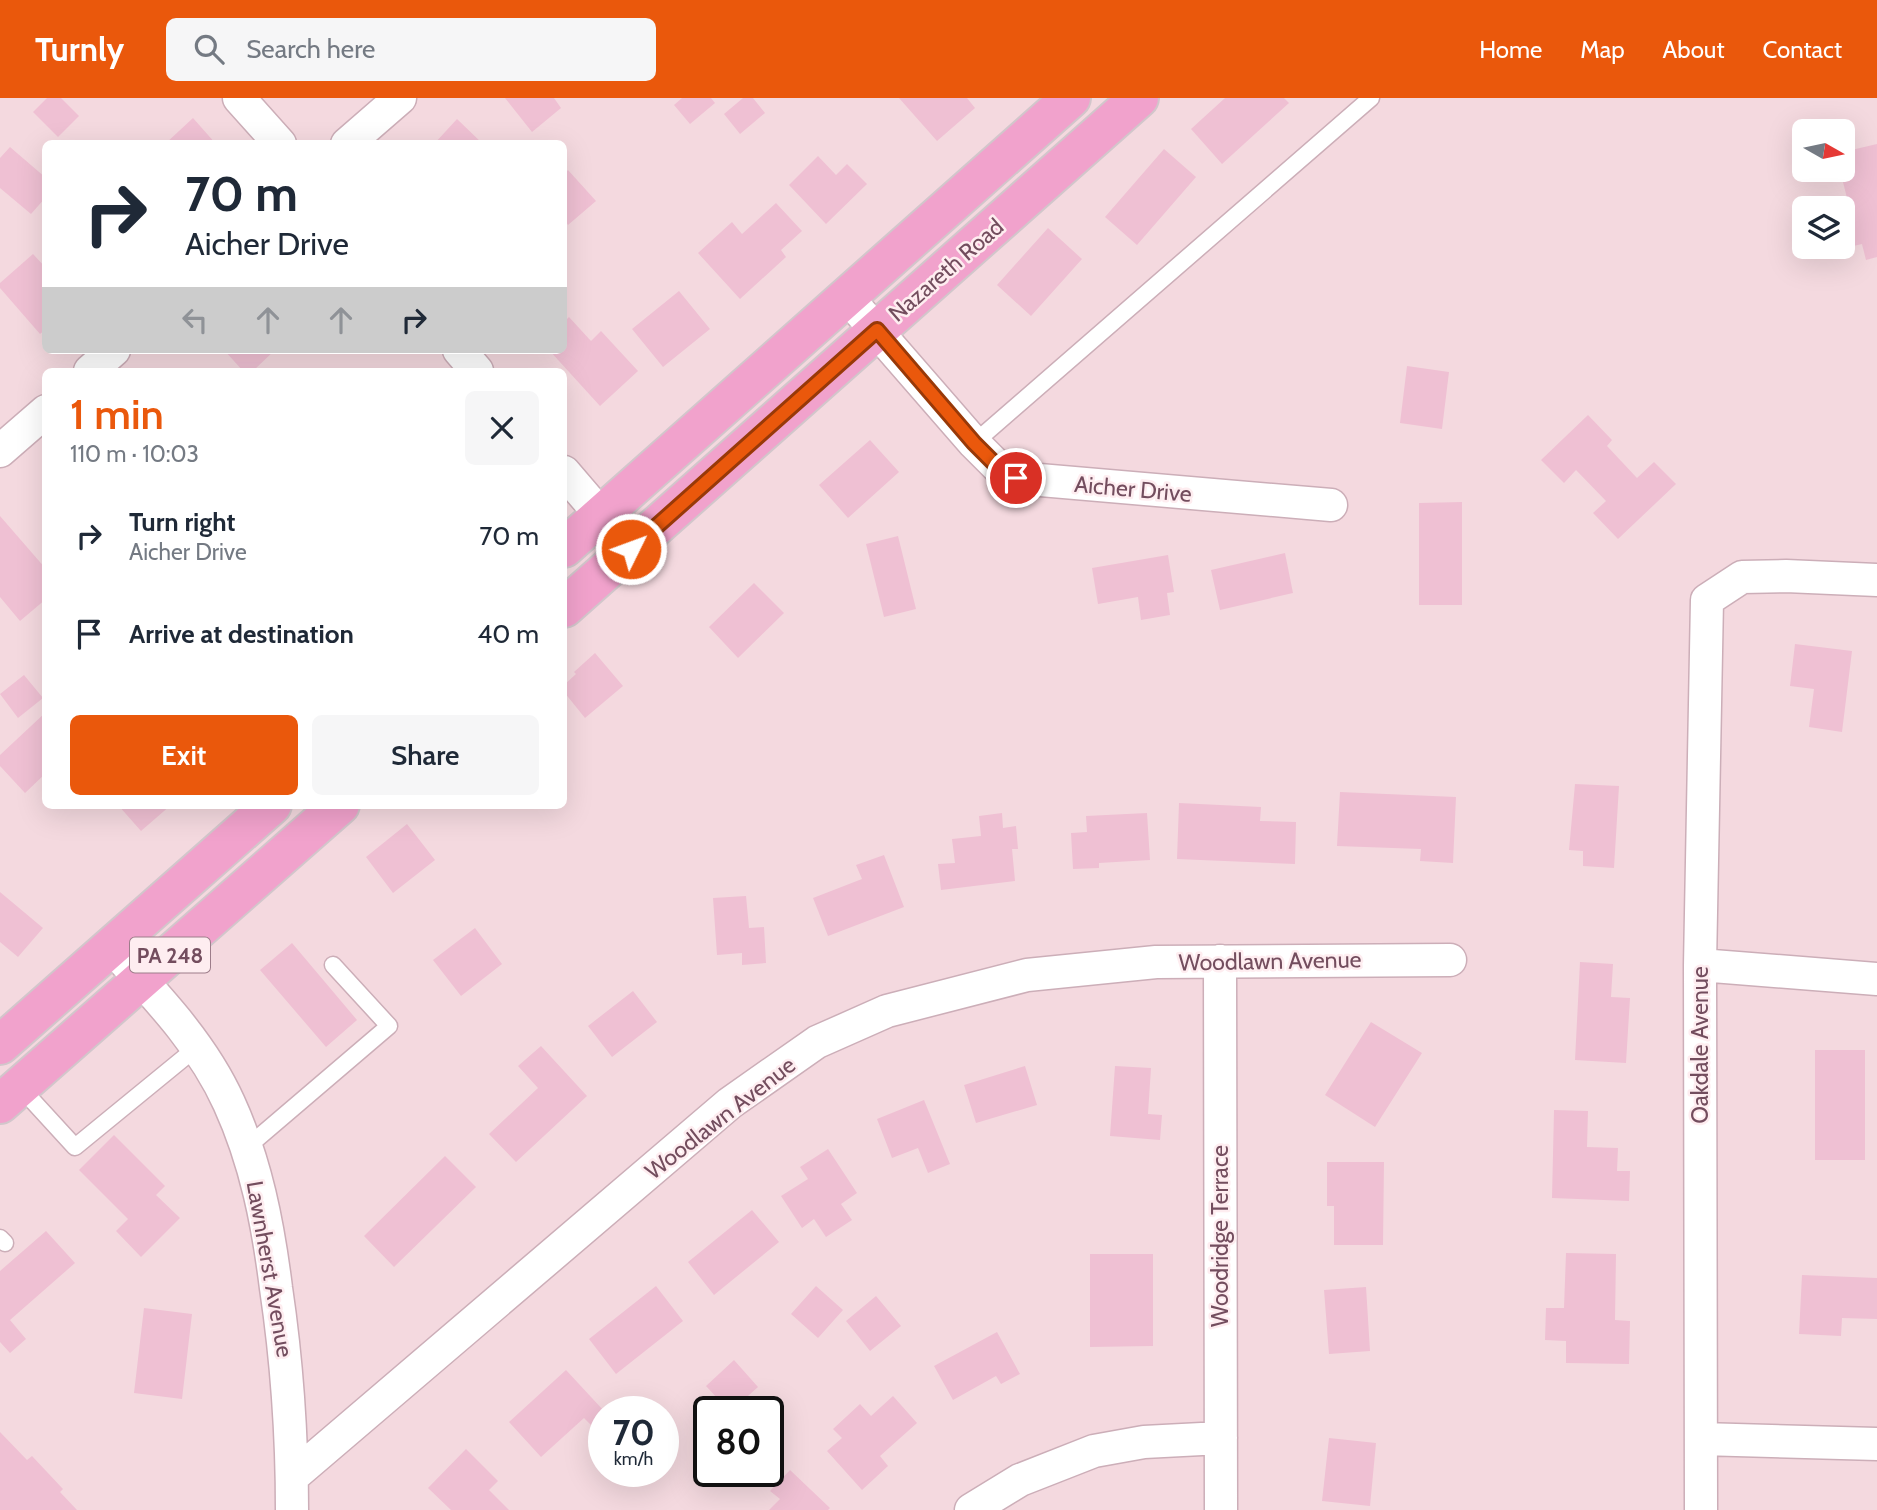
<!DOCTYPE html>
<meta charset="utf-8">
<style>
body{margin:0;font-family:Cabin,sans-serif;background:#f6f6f7;color:#1f2937;height:100vh;display:flex;flex-direction:column;font-size:26px;white-space:nowrap}
*{box-sizing:border-box;margin:0}
p{font-size:23px;color:#747a83}
.icon{flex:none;width:38px;height:38px;fill:none;stroke:currentColor;stroke-width:2;stroke-linecap:round;stroke-linejoin:round}
.map{position:relative;flex:1;overflow:hidden}
.sheet{position:absolute;left:42px;top:270px;width:525px;height:441px;display:flex;flex-direction:column;background:#fff;border-radius:10px;box-shadow:0 7px 28px #0002}
.sheet>*{flex:none}
.banner{position:absolute;left:42px;top:42px;width:525px;height:214px;border-radius:10px;box-shadow:0 7px 28px #0002;background:#fff;color:#1f2937;overflow:hidden}
.needle{width:46px;rotate:99deg}
.controls{position:absolute;left:1792px;top:21px;display:grid;gap:14px}
.controls a{display:grid;place-items:center;width:63px;height:63px;border-radius:10px;background:#fff;box-shadow:0 7px 28px #0002;font-size:35px}
.speed{position:absolute;left:588px;top:1298px;display:flex;gap:14px;font-size:35px;font-weight:700;text-align:center}
.speed>*{display:grid;place-content:center;width:91px;height:91px;border-radius:50%;background:#fff;box-shadow:0 7px 28px #0002;line-height:1}
.speed small{font-size:18px;font-weight:400}
.speed .limit{border:4px solid #111;border-radius:10px;background:#fff;color:#111}
.pin{position:absolute;display:grid;place-items:center;width:60px;height:60px;color:#fff;margin:-30px;border:4px solid #fff;border-radius:50%;box-shadow:0 2px 7px #0007}
.me{position:absolute;width:77px;margin:-38px;rotate:48deg;stroke-linejoin:round;filter:drop-shadow(0 0 5px #0008)}
.turn{display:flex;align-items:center;gap:24px;height:147px;padding:0 28px;font-size:32px}
.turn .icon{width:91px;height:91px;stroke-width:2.5}
.turn b{display:block;font-size:49px;line-height:60px}
.lanes{display:flex;align-items:center;height:66px;padding:0 28px;background:#0003;justify-content:center;gap:35px;direction:ltr}
.lanes .off{opacity:.35}
.round{display:grid;place-items:center;flex:none;width:74px;height:74px;border-radius:10px;background:#f6f6f7}
.head{display:flex;align-items:center;justify-content:space-between;height:119px;padding:0 28px}
h1{font-size:42px;font-weight:600;line-height:52px;color:#ea580c}
.cta{display:flex;gap:14px;margin-top:auto;padding:14px 28px}
.cta a{flex:1;height:80px;border-radius:10px;background:#ea580c;color:#fff;font-size:28px;font-weight:600;line-height:80px;text-align:center}
.cta a+a{background:#f6f6f7;color:#1f2937}
ul{padding:0;list-style:none}
li{display:flex;align-items:center;gap:21px;height:98px;padding:0 28px}
li div{flex:1}
li b{display:block;font-size:26px}
li em{font-style:normal}
header{display:flex;align-items:center;gap:42px;box-sizing:border-box;height:98px;padding:0 35px;background:#ea580c;color:#fff}
header strong{font-size:33px}
nav{display:flex;gap:38px;margin-inline-start:auto;font-size:24px}
.search{width:490px;height:63px;background:#f6f6f7;display:flex;align-items:center;gap:18px;box-sizing:border-box;padding:0 24px;border-radius:10px;color:#747a83;font-size:26px}
.map>svg:first-child{display:block}
.residential{fill:#f4d9df;fill-rule:evenodd}
.building{fill:#efc0d3}
.lines{fill:none;stroke-linecap:round;stroke-linejoin:round}
.lane-casing{stroke:#ccaeb8;stroke-width:19}
.street-casing{stroke:#ccaeb8;stroke-width:35}
.highway-casing{stroke:#d2c6cb;stroke-width:42}
.lane{stroke:#fff;stroke-width:16}
.street{stroke:#fff;stroke-width:32}
.highway{stroke:#f1a2cc;stroke-width:38}
.route-casing{stroke:#983908;stroke-width:18}
.route{stroke:#ea580c;stroke-width:12}
.labels{text-anchor:middle;dominant-baseline:central;stroke-width:5;stroke-linejoin:round;paint-order:stroke}
.shield{fill:#feedf0;stroke:#9d7d8a;stroke-width:2}
.shield-label{font-size:21px;font-weight:bold;fill:#734d5e}
.street-label{font-size:23px;fill:#734d5e;stroke:#feedf0}
</style>
<header>
<strong>Turnly</strong>
<div class="search"><svg class="icon" aria-label="search" viewBox="0 0 24 24"><circle cx="10" cy="10" r="6"/><path d="M15 15l6 6"/></svg>Search here</div>
<nav><a>Home</a><a>Map</a><a>About</a><a>Contact</a></nav>
</header>
<div class="map">
<svg width="1877" height="1412" viewBox="0 0 1877 1412">
<rect width="100%" height="100%" fill="#fbe7ea"/>
<!-- residential -->
<path class="residential" d="M0,0H1877V1412H0ZM1804,33H1843V72H1804ZM46,46H564V252H46ZM1804,110H1843V149H1804ZM46,273H564V707H46ZM604,1314H663V1374H604ZM709,1314H768V1374H709Z"/>
<!-- building -->
<path class="building" d="M47,0H61L79,18L58,39L33,14Z
M505,0H554L561,10L532,34Z
M682,0H711L715,5L690,26L674,7Z
M743,0H753L765,15L740,36L724,16Z
M899,0H967L975,10L937,43Z
M1225,0H1284L1289,5L1222,66L1191,31Z
M193,20L216,46H165Z
M457,21L483,46H434Z
M1877,46V159L1866,162L1862,146L1802,160L1794,127L1804,124V149H1843V110H1816L1815,107L1847,100L1840,72H1843V54Z
M10,49L46,80V99L31,116L0,90V60Z
M1164,51L1196,79L1137,147L1105,119Z
M818,58L836,77L847,66L867,86L826,126L789,87Z
M568,72L596,103L568,127L564,121V76Z
M776,105L802,133L781,152L786,159L740,201L698,155L732,124L742,136Z
M1048,130L1082,161L1031,218L997,187Z
M33,156L46,170V231L40,236L0,190V185Z
M679,193L710,231L663,269L632,231Z
M569,219L591,243L601,233L638,273L600,308L549,252H564V224Z
M224,252H275L253,273H243Z
M1407,268L1449,274L1442,331L1400,325Z
M1588,317L1612,342L1607,348L1637,380L1654,364L1676,386L1618,441L1593,415L1606,403L1576,372L1564,385L1541,362Z
M870,342L899,374L848,420L819,387Z
M1462,404V507H1419V405Z
M0,418L46,471V501L20,523L0,499Z
M898,438L916,511L884,519L866,446Z
M1285,455L1293,495L1220,512L1211,472Z
M1168,457L1174,494L1167,495L1170,517L1141,522L1138,499L1098,506L1092,470Z
M754,485L784,515L738,560L709,529Z
M1795,546L1852,553L1842,634L1809,629L1814,591L1790,588Z
M595,555L623,588L585,620L564,594V587L576,576L574,574Z
M24,577L43,600L18,620L0,596Z
M46,614V675L25,695L0,668V657Z
M1575,686L1619,688L1614,770L1583,768V753L1569,752Z
M1340,694L1456,699L1453,765L1420,763L1421,751L1337,748Z
M1179,705L1261,709L1260,723L1296,724L1295,766L1177,761Z
M118,707H171L141,733Z
M1002,715L1003,730L1016,728L1018,751H1012L1015,783L941,792L938,766L955,765L952,741L981,738L979,718Z
M1147,715L1150,762L1099,765V770L1073,771L1071,735L1087,734L1086,718Z
M407,726L435,762L393,795L366,759Z
M884,757L904,809L828,838L813,800L862,781L856,767Z
M0,794L43,830L18,859L0,844Z
M746,798L749,830L764,829L766,865L742,867V855L717,857L713,800Z
M475,830L502,866L461,898L433,862Z
M292,845L357,922L326,949L260,872Z
M1580,864L1613,866L1611,899L1630,900L1626,965L1575,962Z
M633,893L657,924L612,959L588,928Z
M1371,924L1422,955L1375,1029L1325,997Z
M541,948L587,998L516,1064L489,1036L538,990L518,968Z
M1815,952H1865V1062H1815Z
M1025,968L1037,1007L976,1025L964,987Z
M1115,968L1151,970L1148,1016L1162,1017L1160,1042L1110,1038Z
M924,1002L950,1066L928,1075L918,1050L892,1060L877,1021Z
M1554,1012L1588,1013L1587,1049L1618,1050L1617,1073H1630L1629,1103L1552,1100Z
M114,1037L165,1088L156,1097L180,1120L141,1159L116,1133L128,1121L79,1072Z
M828,1051L857,1095L841,1106L852,1122L826,1139L814,1121L802,1130L781,1098L808,1081L800,1069Z
M445,1058L476,1089L394,1169L364,1138Z
M1327,1064H1384L1383,1147H1334V1108H1327Z
M752,1112L779,1144L714,1197L688,1164Z
M46,1133L75,1165L10,1222L26,1241L10,1255L0,1244V1173Z
M1566,1155L1616,1156L1615,1222L1630,1223L1629,1266L1566,1265V1243L1545,1242L1546,1210H1564Z
M1090,1156H1153V1248L1090,1249Z
M1802,1177L1877,1180V1221L1842,1220L1841,1238L1799,1236Z
M656,1188L683,1223L616,1276L589,1241Z
M816,1188L843,1212L818,1240L791,1216Z
M1366,1189L1370,1253L1329,1256L1324,1192Z
M876,1198L901,1228L870,1253L846,1223Z
M144,1210L192,1216L182,1301L134,1295Z
M997,1234L1020,1276L1001,1286L996,1278L953,1302L934,1268Z
M734,1262L758,1289L730,1314L706,1288Z
M566,1272L604,1313V1321L594,1330L584,1320L541,1359L509,1324Z
M893,1298L917,1325L880,1358L888,1368L862,1392L827,1353L842,1340L833,1331L860,1306L871,1318Z
M0,1334L27,1362L32,1358L63,1391L60,1394L77,1412H0Z
M1329,1340L1376,1345L1370,1408L1322,1403Z
M466,1351L498,1383L489,1392L509,1412H451L428,1390Z
M790,1372L830,1410L828,1412H769L780,1401L770,1393Z"/>
<g class="lines">
<defs>
<path id="lane" d="M974,345L1371,0
M20,989L75,1049L196,950
M246,1050L389,928L333,867
M0,1140L5,1145"/>
<path id="street" d="M239,0L280,46
M347,46L400,0
M847,199L974,345L1001,372L1016,380L1331,407
M459,252L477,273
M90,273L114,252
M0,353L46,313
M564,374L630,451
M111,849C155,897 202,945 229,1005C256,1064 268,1126 276,1190C287,1264 292,1337 292,1412
M1220,863L1221,1412
M1700,867L1877,881
M1701,1341L1877,1346
M292,1379L730,1005L817,944L887,913L1027,877L1156,864L1450,862
M971,1412L1020,1382L1094,1353L1144,1344L1221,1340
M1701,1412L1700,867L1707,502L1742,479L1786,478L1877,482"/>
<path id="highway" d="M564,450L1071,0
M564,510L1139,0
M0,947L272,707
M0,1006L340,707"/>
</defs>
<!-- lane casing -->
<use href="#lane" class="lane-casing"/>
<!-- street casing -->
<use href="#street" class="street-casing"/>
<!-- highway casing -->
<use href="#highway" class="highway-casing"/>
<!-- lane -->
<use href="#lane" class="lane"/>
<!-- street -->
<use href="#street" class="street"/>
<!-- highway -->
<use href="#highway" class="highway"/>
</g>
<g class="lines">
<defs>
<path id="route" d="M631,451L877,232L974,345L1001,372L1016,380"/>
</defs>
<!-- route casing -->
<use href="#route" class="route-casing"/>
<!-- route -->
<use href="#route" class="route"/>
</g>
<g class="labels">
<!-- shield labels -->
<rect class="shield" x="130" y="839.5" width="80" height="35" rx="5"/>
<g class="shield-label">
<text x="170" y="857">PA 248</text>
</g>
<!-- street labels -->
<g class="street-label">
<text transform="translate(946 172) rotate(-41)">Nazareth Road</text>
<text transform="translate(1133 391) rotate(5)">Aicher Drive</text>
<text transform="translate(1270 863) rotate(-1)">Woodlawn Avenue</text>
<text transform="translate(1700 947) rotate(-90)">Oakdale Avenue</text>
<text transform="translate(720 1020) rotate(-38)">Woodlawn Avenue</text>
<text transform="translate(1220 1138) rotate(-90)">Woodridge Terrace</text>
<text transform="translate(270 1171) rotate(80)">Lawnherst Avenue</text>
</g>
</g>
</svg>
<div class="controls">
<a><svg class="needle" viewBox="-14 -14 28 28"><path d="M0-13l5 13h-10z" fill="#e53935"/><path d="M0 13l5-13h-10z" fill="#747a83"/></svg></a>
<a><svg class="icon" aria-label="layers" viewBox="0 0 24 24"><path d="M12 4l9 5-9 5-9-5zM3 14l9 5 9-5"/></svg></a>
</div>
<div class="speed"><div>70<small>km/h</small></div><div class="limit">80</div></div>
<div class="pin" style="left:1016px;top:380px;background:#d93025"><svg class="icon" aria-label="arrive" viewBox="0 0 24 24"><path d="M6 21V4h12l-3 4 3 4H6"/></svg></div>
<svg class="me" style="left:631px;top:451px" viewBox="-20 -20 40 40"><circle r="17" fill="#ea580c" stroke="#fff" stroke-width="3"/><path d="M0-11L8 9 0 5-8 9z" fill="#fff"/></svg>
<div class="banner">
<div class="turn"><svg class="icon" aria-label="right" viewBox="0 0 24 24"><path d="M7 20v-9h11M14 6l5 5-5 5"/></svg><div><b>70 m</b>Aicher Drive</div></div>
<div class="lanes"><svg class="icon off" aria-label="left" viewBox="0 0 24 24"><path d="M17 20v-9H6M10 6l-5 5 5 5"/></svg><svg class="icon off" aria-label="ahead" viewBox="0 0 24 24"><path d="M12 20V5M6 11l6-6 6 6"/></svg><svg class="icon off" aria-label="ahead" viewBox="0 0 24 24"><path d="M12 20V5M6 11l6-6 6 6"/></svg><svg class="icon" aria-label="right" viewBox="0 0 24 24"><path d="M7 20v-9h11M14 6l5 5-5 5"/></svg></div>
</div>
<section class="sheet">
<div class="head"><div><h1>1 min</h1><p>110 m · 10:03</p></div><a class="round"><svg class="icon" aria-label="close" viewBox="0 0 24 24"><path d="M6 6l12 12M18 6L6 18"/></svg></a></div>
<ul>
<li><svg class="icon" aria-label="right" viewBox="0 0 24 24"><path d="M7 20v-9h11M14 6l5 5-5 5"/></svg><div><b>Turn right</b><p>Aicher Drive</p></div><em>70 m</em></li>
<li><svg class="icon" aria-label="arrive" viewBox="0 0 24 24"><path d="M6 21V4h12l-3 4 3 4H6"/></svg><div><b>Arrive at destination</b></div><em>40 m</em></li>
</ul>
<div class="cta"><a>Exit</a><a>Share</a></div>
</section>
</div>
